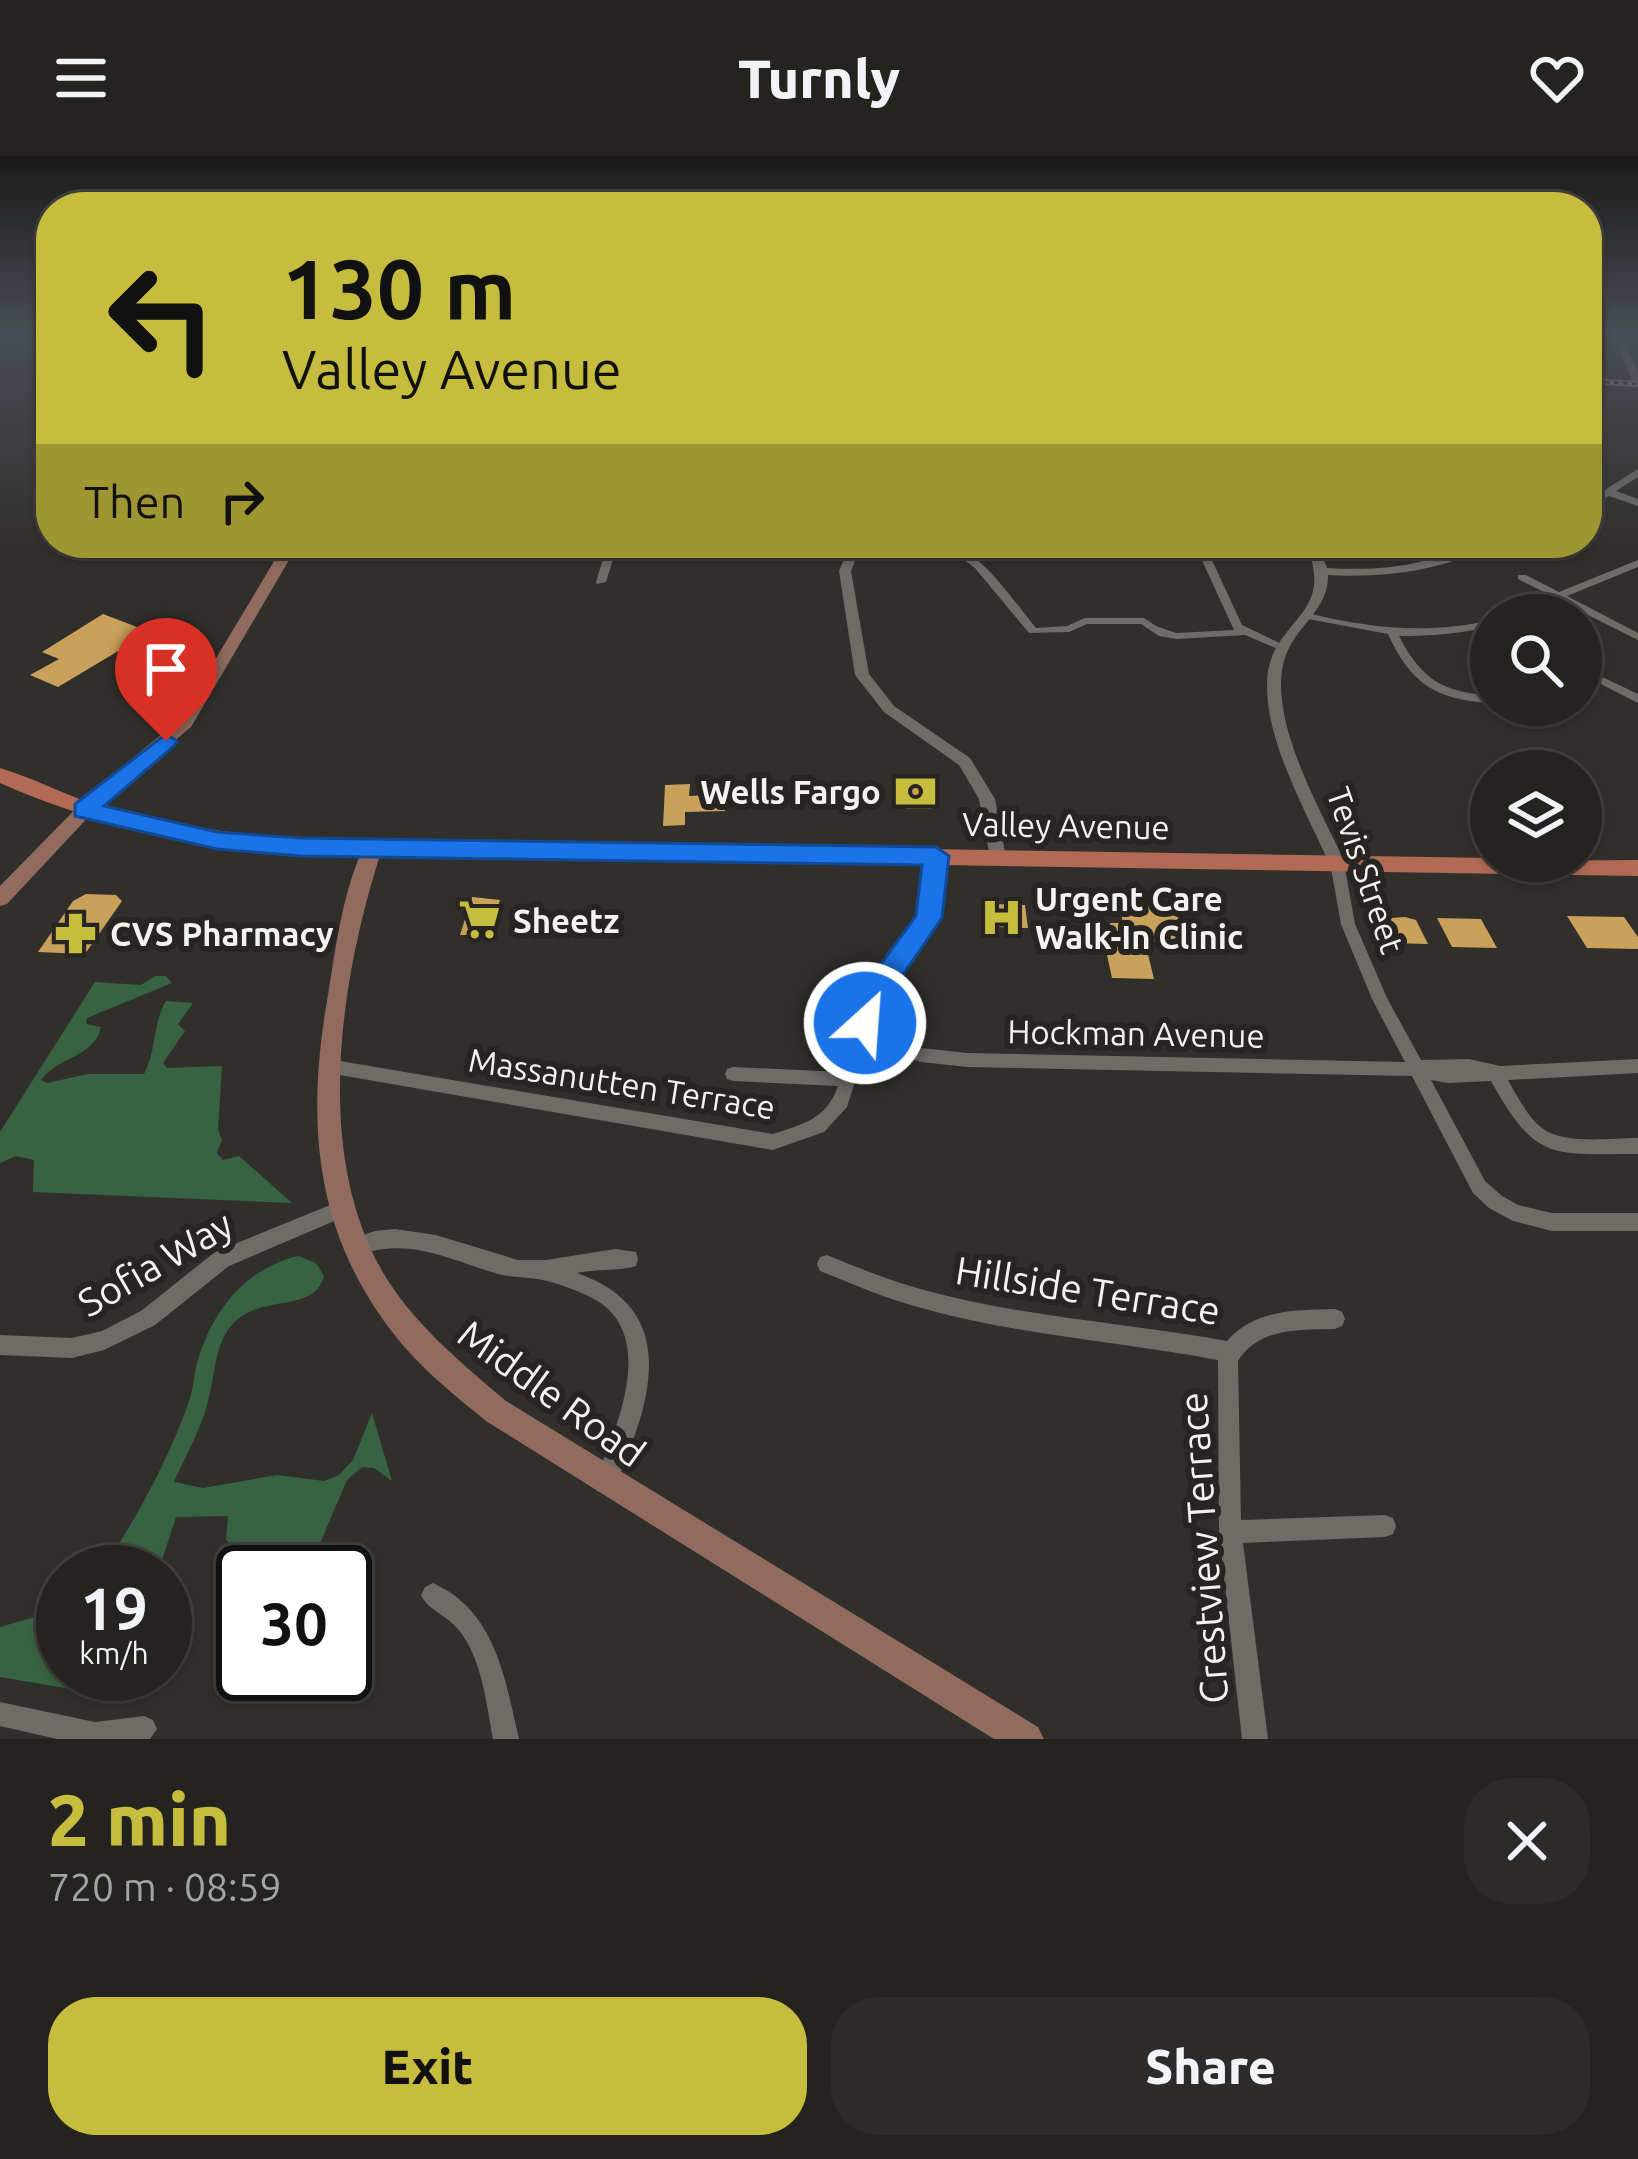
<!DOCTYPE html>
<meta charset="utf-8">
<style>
body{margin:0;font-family:Ubuntu,sans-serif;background:#2d2b29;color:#f1f3f6;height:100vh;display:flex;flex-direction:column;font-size:45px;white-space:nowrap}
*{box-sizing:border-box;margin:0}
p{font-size:39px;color:#a3a4a5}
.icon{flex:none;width:66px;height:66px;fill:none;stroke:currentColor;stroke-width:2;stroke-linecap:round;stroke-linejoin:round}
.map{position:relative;height:1583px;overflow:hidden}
.side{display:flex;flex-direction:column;background:#252320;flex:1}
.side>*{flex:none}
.top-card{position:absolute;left:36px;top:36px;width:1566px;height:366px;border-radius:48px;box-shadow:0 3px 9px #0004,0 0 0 3px #42403e;background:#c6bc3d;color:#111;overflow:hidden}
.controls{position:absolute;left:1470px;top:438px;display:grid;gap:24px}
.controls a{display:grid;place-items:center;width:132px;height:132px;border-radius:50%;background:#252320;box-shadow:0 3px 9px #0004,0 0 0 3px #42403e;font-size:60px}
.speed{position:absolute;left:36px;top:1389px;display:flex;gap:24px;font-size:60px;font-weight:700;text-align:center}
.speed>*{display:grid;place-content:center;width:156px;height:156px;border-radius:50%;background:#252320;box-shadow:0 3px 9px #0004,0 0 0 3px #42403e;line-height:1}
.speed small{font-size:30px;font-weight:400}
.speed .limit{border:6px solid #111;border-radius:18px;background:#fff;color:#111}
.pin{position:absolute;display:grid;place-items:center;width:102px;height:102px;color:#fff;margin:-123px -51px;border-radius:50% 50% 50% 0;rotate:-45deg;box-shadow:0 0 12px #0007}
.pin .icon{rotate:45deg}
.me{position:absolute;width:132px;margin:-66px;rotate:26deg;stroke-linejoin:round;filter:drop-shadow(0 0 9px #0008)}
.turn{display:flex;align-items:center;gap:42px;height:252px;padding:0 48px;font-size:54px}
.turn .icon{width:156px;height:156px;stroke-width:2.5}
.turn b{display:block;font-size:84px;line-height:102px}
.then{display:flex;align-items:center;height:114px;padding:0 48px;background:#0003;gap:24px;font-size:45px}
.round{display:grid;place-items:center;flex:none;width:126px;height:126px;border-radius:48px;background:#2d2b29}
.head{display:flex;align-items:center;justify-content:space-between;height:204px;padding:0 48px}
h1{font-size:72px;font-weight:800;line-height:90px;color:#c6bc3d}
.cta{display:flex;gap:24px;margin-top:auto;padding:24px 48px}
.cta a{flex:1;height:138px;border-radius:48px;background:#c6bc3d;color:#111;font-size:48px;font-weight:800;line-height:138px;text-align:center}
.cta a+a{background:#2d2b29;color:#f1f3f6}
header{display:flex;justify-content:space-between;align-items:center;height:156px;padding:0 48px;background:#252320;font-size:54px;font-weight:800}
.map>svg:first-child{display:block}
.green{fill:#376342}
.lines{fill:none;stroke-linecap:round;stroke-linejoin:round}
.stream{stroke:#002025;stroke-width:3}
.building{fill:#caa15a}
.minor{fill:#6f6c68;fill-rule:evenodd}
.tertiary{fill:#6f6c68;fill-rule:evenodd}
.secondary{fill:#906b5e;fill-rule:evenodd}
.primary{fill:#b16a54;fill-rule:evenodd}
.rail-casing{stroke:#908f8b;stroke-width:6}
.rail{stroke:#272522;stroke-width:3;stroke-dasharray:4.5;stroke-linecap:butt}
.route{fill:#1a73e8;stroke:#114b97;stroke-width:3}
.labels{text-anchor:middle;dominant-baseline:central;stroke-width:12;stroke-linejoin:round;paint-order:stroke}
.poi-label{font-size:33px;font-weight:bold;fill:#f3f2ef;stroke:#272522;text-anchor:start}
.street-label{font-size:33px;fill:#f3f2ef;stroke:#272522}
.near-street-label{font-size:39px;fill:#f3f2ef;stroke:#272522}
</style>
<header><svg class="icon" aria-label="menu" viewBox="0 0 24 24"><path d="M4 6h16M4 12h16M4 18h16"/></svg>Turnly<svg class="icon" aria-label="heart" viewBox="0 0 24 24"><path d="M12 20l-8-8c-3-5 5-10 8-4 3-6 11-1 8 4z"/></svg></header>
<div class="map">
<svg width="1638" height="1583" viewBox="0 0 1638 1583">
<rect width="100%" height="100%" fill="#312f2b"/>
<!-- green -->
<path class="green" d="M155,820H166L172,827L87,862L86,868L101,871C95,901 57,901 41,924L47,927L88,918H144C157,893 152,869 166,845L193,847L178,868L185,875L163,907L167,912L222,910L218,973L222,984L217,997L223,1004L239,1000L292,1047L33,1036L34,1004L16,1000L0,1007V976L95,826L141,829Z
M298,1100L316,1107L324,1120C315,1156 267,1139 238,1163C213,1184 216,1219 207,1249C200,1275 185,1301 174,1326L203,1332L277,1319L324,1325L339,1319L353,1304L372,1257L392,1325L374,1312L362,1311L347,1324L318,1392L304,1396L293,1416H267L226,1384L228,1360L176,1361L158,1416H97C128,1384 175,1289 189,1245C194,1231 194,1215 199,1200C215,1152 247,1112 298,1100Z
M63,1446V1518H119C110,1529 102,1533 88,1536L0,1521V1471L45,1458Z"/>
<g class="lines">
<!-- stream -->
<path class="stream" d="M0,196L13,177"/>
</g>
<!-- building -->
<path class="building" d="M103,458L158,479L132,494L125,491L58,531L30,519L59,503L42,496Z
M925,623L932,653H906L900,624Z
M690,628L689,640L725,638V655L685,656V669L663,670L665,629Z
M86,738L116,739L122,745L85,798L38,796L73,745Z
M472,741L500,744L489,779H460Z
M991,748L1025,749L1028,772L995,771Z
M1119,748L1174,749L1186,787L1145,786L1154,823L1112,822L1102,776H1112L1110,767H1123Z
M1567,760L1624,761L1638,781V793L1587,792Z
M1405,761L1416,764L1428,788L1388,787L1377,763Z
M1437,762L1481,763L1497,792L1452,791Z"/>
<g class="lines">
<!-- minor -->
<path class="minor" d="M166,387H184L211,393H286L291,396L286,399H211Z
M612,387L617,390L606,426L597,428L596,426L607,390Z
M942,387C976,387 1015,447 1036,472L1067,470L1085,462H1144L1156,470L1176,477L1234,474L1194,387H1204L1242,469L1288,491L1282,494L1278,493L1245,479L1176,483L1159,480L1141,468H1087L1069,476L1029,477L975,412Z
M1422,387H1434L1457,400L1448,402Z
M1638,404V411L1567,440L1638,477V484L1558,444L1520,459H1506L1550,439L1518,423V419H1526L1559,436Z
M1307,457C1369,472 1428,479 1491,464V470C1460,478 1431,480 1399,480C1421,523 1443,537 1491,539V547C1436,544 1411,528 1388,478L1303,462V458Z
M1581,511L1638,538V547L1581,518Z
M936,695L943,700L936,762L883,837L870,879L921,892L967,897L1405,906L1372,843L1341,768L1330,707L1337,702L1344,707L1355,768L1387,842L1421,904L1469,903L1500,910L1638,903V917L1508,924C1517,940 1527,960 1542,972C1563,989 1612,982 1638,982V998C1551,998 1536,1006 1491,925L1448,927L1431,924L1485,1025L1502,1040L1518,1049L1552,1057H1638V1075H1552L1513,1065L1489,1052L1473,1037L1412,920L967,911L921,906L866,891L847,951L824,976L773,994L328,917L322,915L320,910L322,905L328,903L773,978C803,968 827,963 838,930L733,925L727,923L725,918L727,913L733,911L842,916L870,831L922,761L929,700Z
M340,1045L346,1048L349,1054L346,1060L229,1110L155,1169L104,1194L72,1202L0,1199V1179L72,1182L102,1175L141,1155L215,1096Z
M395,1073L436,1079L518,1104H546L615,1093L636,1096L638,1103L636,1110C620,1115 596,1113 577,1117C687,1155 647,1255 613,1335L605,1338L597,1335L594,1327C616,1273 663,1172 586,1139C573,1133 557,1127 543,1124C528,1121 513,1122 498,1118C448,1103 408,1080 356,1100L349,1098L347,1091L349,1084L375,1075Z
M827,1099C859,1112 890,1125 924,1134C1023,1161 1127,1167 1227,1185C1255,1153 1296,1154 1335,1153L1342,1156L1345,1163L1342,1170L1335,1173C1299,1174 1259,1171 1238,1205L1241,1364L1385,1359L1393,1362L1396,1370L1393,1378L1385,1381L1243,1387L1268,1583H1242L1219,1376L1218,1204C1121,1186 1020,1179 925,1153C889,1144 855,1129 820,1115L817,1108L820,1101Z
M433,1427C496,1455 505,1523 519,1583H493C486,1546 482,1501 457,1472C446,1459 428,1454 421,1439L425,1431Z
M0,1546L95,1566L144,1560L153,1564L157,1573L150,1583H57L0,1570Z"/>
<!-- tertiary -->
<path class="tertiary" d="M1613,177H1621L1638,216V230L1633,227Z
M1638,313V321L1616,335L1638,343V350L1609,340L1587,353V345Z
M497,387L785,388L846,396L850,387H862L851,415L869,518L894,550L970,602L995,643L1006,701L1004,705H992L990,701L979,643L959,609L884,556L855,519L839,415L844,403L785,396L557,393L286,400L280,396L286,392Z
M1305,387H1317L1327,412C1361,414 1394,413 1427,404C1449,398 1470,387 1494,387C1447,415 1382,422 1328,419C1329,450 1302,466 1289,492C1259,551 1321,653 1345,707L1337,713L1329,707C1306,655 1267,588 1267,530C1266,462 1340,463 1305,387Z"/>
<!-- secondary -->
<path class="secondary" d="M285,387H299L191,571L107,641L7,748L0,750V730L95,633L179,564Z
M372,686L382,693C341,819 313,992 381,1113C411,1166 460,1206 506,1245L1038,1571L1044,1583H994L486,1265C453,1238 419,1211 393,1177C313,1074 306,963 328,839C336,789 343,734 365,688Z"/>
<!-- primary -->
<path class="primary" d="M0,612C36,623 69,641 106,652C169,670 235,678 300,683L1491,702V705L1638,704V720L300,699C196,690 96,670 0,627Z"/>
<defs>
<path id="rail" d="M1587,225L1638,228"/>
</defs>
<!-- rail casing -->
<use href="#rail" class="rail-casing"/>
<!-- rail -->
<use href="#rail" class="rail"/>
</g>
<!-- sky -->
<linearGradient id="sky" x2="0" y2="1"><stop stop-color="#1b1a18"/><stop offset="0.44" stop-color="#484d55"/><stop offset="1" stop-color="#484d55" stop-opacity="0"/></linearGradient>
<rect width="1638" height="399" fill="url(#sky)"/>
<!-- route -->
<path class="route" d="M166,578L177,585L174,590L104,650L217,676L300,682L936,691L949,700L942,762L889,839L875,875H854L850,867L867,827L916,760L922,709L300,700L217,693L75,660V648Z"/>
<!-- icons -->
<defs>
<symbol id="bank-bare" viewBox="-9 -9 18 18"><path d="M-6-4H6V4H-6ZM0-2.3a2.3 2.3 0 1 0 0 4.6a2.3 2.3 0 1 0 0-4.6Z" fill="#c6bc3d" stroke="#272522" stroke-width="2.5" paint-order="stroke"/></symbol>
<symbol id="hospital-bare" viewBox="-9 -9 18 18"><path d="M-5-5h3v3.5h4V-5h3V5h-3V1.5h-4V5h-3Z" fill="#c6bc3d" stroke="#272522" stroke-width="2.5" paint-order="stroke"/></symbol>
<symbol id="supermarket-bare" viewBox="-9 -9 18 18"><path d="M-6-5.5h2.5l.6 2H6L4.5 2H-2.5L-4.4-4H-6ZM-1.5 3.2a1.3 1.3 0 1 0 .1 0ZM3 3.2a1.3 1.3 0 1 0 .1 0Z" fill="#c6bc3d" stroke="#272522" stroke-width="2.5" paint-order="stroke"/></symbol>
<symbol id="pharmacy-bare" viewBox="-9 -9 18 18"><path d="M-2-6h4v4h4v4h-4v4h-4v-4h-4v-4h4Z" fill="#c6bc3d" stroke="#272522" stroke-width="2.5" paint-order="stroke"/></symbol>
</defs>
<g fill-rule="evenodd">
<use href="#bank-bare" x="886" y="606" width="59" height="59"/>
<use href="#hospital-bare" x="972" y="732" width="59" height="59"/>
<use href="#supermarket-bare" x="450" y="734" width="59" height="59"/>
<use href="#pharmacy-bare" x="46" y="748" width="59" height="59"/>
</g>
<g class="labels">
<!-- poi labels -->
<g class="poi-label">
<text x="881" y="635" text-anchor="end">Wells Fargo</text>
<text x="1035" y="742">Urgent Care<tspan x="1035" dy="38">Walk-In Clinic</tspan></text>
<text x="513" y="764">Sheetz</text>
<text x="110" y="777">CVS Pharmacy</text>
</g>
<!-- street labels -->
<g class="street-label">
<text transform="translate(1066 669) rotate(1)">Valley Avenue</text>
<text transform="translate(1366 714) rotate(71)">Tevis Street</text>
<text transform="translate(1136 877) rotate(1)">Hockman Avenue</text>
<text transform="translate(622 927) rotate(9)">Massanutten Terrace</text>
</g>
<!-- near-street labels -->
<g class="near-street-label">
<text transform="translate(155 1107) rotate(-30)">Sofia Way</text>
<text transform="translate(1088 1134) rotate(9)">Hillside Terrace</text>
<text transform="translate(552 1237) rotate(36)">Middle Road</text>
<text transform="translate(1203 1392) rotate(-94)">Crestview Terrace</text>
</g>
</g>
</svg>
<div class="controls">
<a><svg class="icon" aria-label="search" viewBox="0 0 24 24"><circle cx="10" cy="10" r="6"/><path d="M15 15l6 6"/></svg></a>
<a><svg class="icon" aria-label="layers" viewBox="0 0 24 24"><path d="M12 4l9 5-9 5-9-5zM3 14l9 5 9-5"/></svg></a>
</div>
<div class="speed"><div>19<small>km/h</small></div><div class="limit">30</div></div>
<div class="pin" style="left:166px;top:585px;background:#d93025"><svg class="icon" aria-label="arrive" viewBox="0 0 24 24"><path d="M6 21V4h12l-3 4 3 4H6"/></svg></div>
<svg class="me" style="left:865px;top:867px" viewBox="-20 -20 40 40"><circle r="17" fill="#1a73e8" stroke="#fff" stroke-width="3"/><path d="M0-11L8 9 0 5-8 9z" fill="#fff"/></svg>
<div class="top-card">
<div class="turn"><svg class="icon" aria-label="left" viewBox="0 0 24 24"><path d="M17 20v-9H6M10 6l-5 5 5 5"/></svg><div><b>130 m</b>Valley Avenue</div></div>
<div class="then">Then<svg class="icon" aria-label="right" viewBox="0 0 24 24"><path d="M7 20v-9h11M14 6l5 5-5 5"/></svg></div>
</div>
</div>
<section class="side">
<div class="head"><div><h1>2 min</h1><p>720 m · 08:59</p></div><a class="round"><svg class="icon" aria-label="close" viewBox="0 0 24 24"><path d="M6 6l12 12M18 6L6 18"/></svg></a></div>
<div class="cta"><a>Exit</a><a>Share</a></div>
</section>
